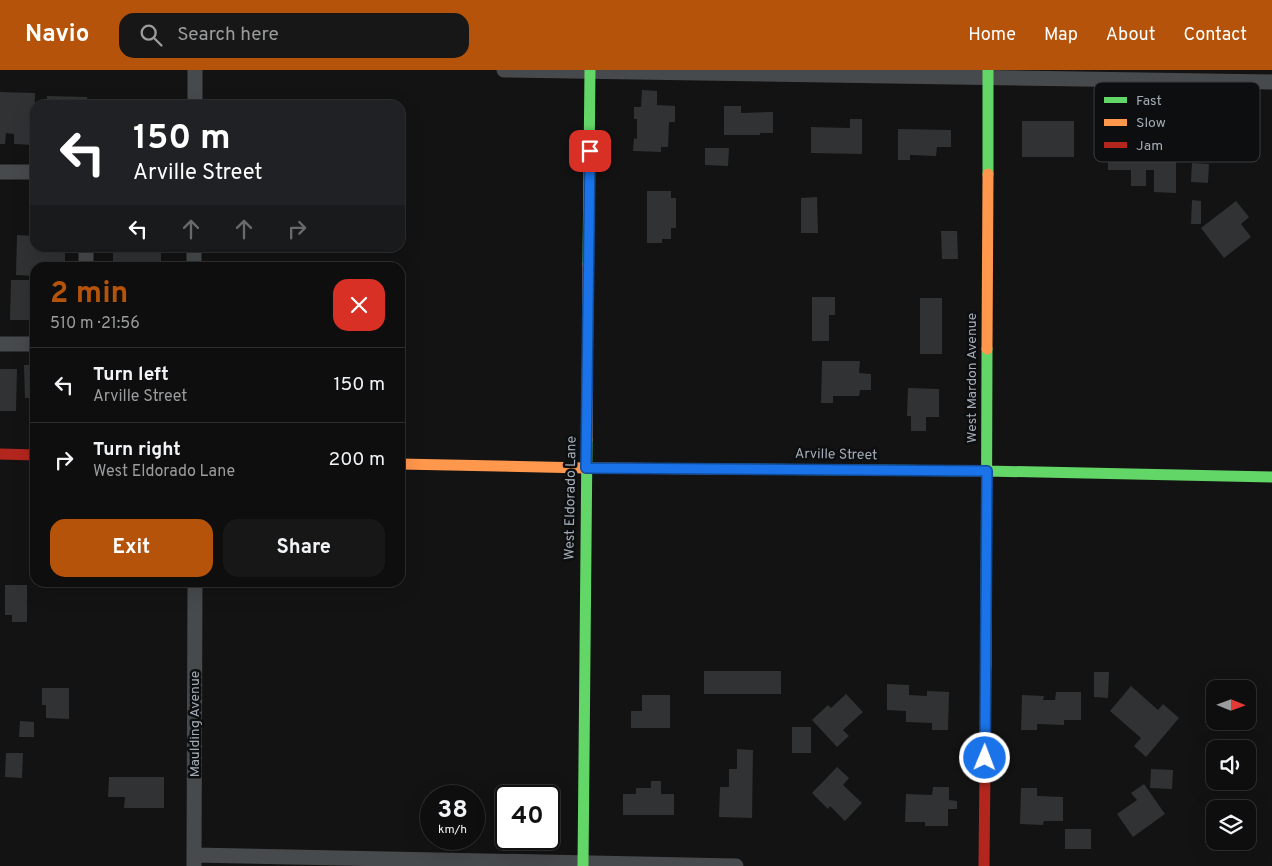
<!DOCTYPE html>
<meta charset="utf-8">
<style>
body{margin:0;font-family:Overpass,sans-serif;background:#171717;color:#f1f3f6;height:100vh;display:flex;flex-direction:column;font-size:19px;white-space:nowrap}
*{box-sizing:border-box;margin:0}
p{font-size:16px;color:#9b9c9e}
.icon{flex:none;width:28px;height:28px;fill:none;stroke:currentColor;stroke-width:2;stroke-linecap:round;stroke-linejoin:round}
.map{position:relative;flex:1;overflow:hidden}
.details{position:absolute;left:30px;top:192px;width:375px;height:325px;display:flex;flex-direction:column;background:#0e0e0e;border-radius:15px;box-shadow:0 5px 20px #0002,0 0 0 1px #2e2e2e}
.details>*{flex:none}
.top-card{position:absolute;left:30px;top:30px;width:375px;height:152px;border-radius:15px;box-shadow:0 5px 20px #0002,0 0 0 1px #2e2e2e;background:#202124;color:#fff;overflow:hidden}
.needle{width:32px;rotate:91deg}
.fabs{position:absolute;left:1206px;top:610px;display:grid;gap:10px}
.fabs a{display:grid;place-items:center;width:50px;height:50px;border-radius:10px;background:#0e0e0e;box-shadow:0 5px 20px #0002,0 0 0 1px #2e2e2e;font-size:25px}
.speed{position:absolute;left:420px;top:715px;display:flex;gap:10px;font-size:25px;font-weight:700;text-align:center}
.speed>*{display:grid;place-content:center;width:65px;height:65px;border-radius:50%;background:#0e0e0e;box-shadow:0 5px 20px #0002,0 0 0 1px #2e2e2e;line-height:1}
.speed small{font-size:12px;font-weight:400}
.speed .limit{border:2px solid #111;border-radius:8px;background:#fff;color:#111}
.pin{position:absolute;display:grid;place-items:center;width:42px;height:42px;color:#fff;margin:-21px;border-radius:10px;box-shadow:0 2px 8px #0006}
.me{position:absolute;width:55px;margin:-28px;rotate:1deg;stroke-linejoin:round;filter:drop-shadow(0 0 4px #0008)}
.turn{display:flex;align-items:center;gap:18px;height:105px;padding:0 20px;font-size:22px}
.turn .icon{width:65px;height:65px;stroke-width:2.5}
.turn b{display:block;font-size:35px;line-height:42px}
.lanes{display:flex;align-items:center;height:48px;padding:0 20px;background:#0003;justify-content:center;gap:25px;direction:ltr}
.lanes .off{opacity:.35}
.round{display:grid;place-items:center;flex:none;width:52px;height:52px;border-radius:15px;background:#171717}
.head{display:flex;align-items:center;justify-content:space-between;height:85px;padding:0 20px}
h1{font-size:30px;font-weight:700;line-height:38px;color:#b45309}
.action{display:flex;gap:10px;margin-top:auto;padding:10px 20px}
.action a{flex:1;height:58px;border-radius:15px;background:#b45309;color:#fff;font-size:20px;font-weight:700;line-height:58px;text-align:center}
.action a+a{background:#171717;color:#f1f3f6}
ul{padding:0;list-style:none}
li{display:flex;align-items:center;gap:15px;height:75px;padding:0 20px;border-top:1px solid #2e2e2e}
li div{flex:1}
li b{display:block;font-size:19px}
li em{font-style:normal}
header{display:flex;align-items:center;gap:30px;box-sizing:border-box;height:70px;padding:0 25px;background:#b45309;color:#fff}
header strong{font-size:24px}
nav{display:flex;gap:28px;margin-inline-start:auto;font-size:18px}
.search{width:350px;height:45px;background:#171717;display:flex;align-items:center;gap:12px;box-sizing:border-box;padding:0 18px;border-radius:15px;color:#9b9c9e;font-size:19px}
.map>svg:first-child{display:block}
.building{fill:#303233}
.lines{fill:none;stroke-linecap:round;stroke-linejoin:round}
.street{stroke:#474a4c;stroke-width:15}
.fast{stroke:#63d668;stroke-width:11}
.slow{stroke:#ff974d;stroke-width:11}
.jam{stroke:#b3261e;stroke-width:11}
.route-casing{stroke:#114b97;stroke-width:12}
.route{stroke:#1a73e8;stroke-width:9}
.labels{text-anchor:middle;dominant-baseline:central;stroke-width:5;stroke-linejoin:round;paint-order:stroke}
.street-label{font-size:14px;fill:#a3acb6;stroke:#0d0e0f}
.key{fill:#0d0e0f;stroke:#3a3d41;stroke-width:1}
.key-label{font-size:14px;fill:#a3acb6}
</style>
<header>
<strong>Navio</strong>
<div class="search"><svg class="icon" aria-label="search" viewBox="0 0 24 24"><circle cx="10" cy="10" r="6"/><path d="M15 15l6 6"/></svg>Search here</div>
<nav><a>Home</a><a>Map</a><a>About</a><a>Contact</a></nav>
</header>
<div class="map">
<svg width="1272" height="796" viewBox="0 0 1272 796">
<rect width="100%" height="100%" fill="#131313"/>
<!-- building -->
<path class="building" d="M642,20L657,21V35L675,36V52H669L668,77H661V82L633,81L634,68L637,69V49H634V37H641Z
M0,22L35,23L34,75L14,74V64L6,63L5,74H0Z
M47,26L87,27V35H47Z
M724,36H741V43L773,42V63H760V65H724Z
M850,49H862V84L811,83V57L850,58Z
M1022,51H1074V87H1022Z
M898,59L951,60V77H937L936,86L910,85V90H898Z
M1108,77L1176,78V123L1154,122V100H1146V116H1131V100H1108Z
M705,78H729L728,96L705,95Z
M1192,93L1209,94L1208,113L1191,112Z
M647,121H671V128H676V158H671V169H662V173H647Z
M30,122H35V157H30Z
M817,127L818,163H801V128Z
M1192,130L1201,131V154H1191Z
M1236,131L1249,147L1241,154L1251,167L1224,188L1201,158Z
M941,161H957L958,189H942Z
M17,165L35,166V178H65V198H35V206L16,205Z
M113,178H156V180H161V198H113Z
M11,210H35V250H10Z
M812,227H835V245H829V271H812Z
M920,228H942V284H920Z
M822,291H860L859,303L871,304V320H860L859,326H833V333H821Z
M24,295H35V328H25Z
M0,299H17L16,341H0Z
M908,318L939,319V347H926V361H911V346H907Z
M5,515H27V552H12V545H5Z
M704,601H781V624H704Z
M1094,602H1109L1108,628L1094,627Z
M887,614L909,615V625L927,626V621L949,622L948,660H932V653L906,652V641L887,640Z
M1131,616L1158,640L1163,634L1179,648L1146,687L1134,676L1141,668L1110,641Z
M42,618H69V649L46,648V635H42Z
M1056,622H1081V650H1064V655L1037,654V660H1021L1022,625L1044,626L1043,630H1055Z
M846,624L863,642L843,660L849,666L837,677L812,650L828,635L831,638Z
M642,625H670V658H631V641H642Z
M20,651L34,652V667H19Z
M792,657H811V683H792Z
M737,679L753,680L752,748L719,747L720,717H729V699H737Z
M6,683H23L22,708L5,707Z
M837,697L849,708L843,715L862,733L845,751L830,736L828,739L812,723Z
M1151,699L1173,700L1172,719L1150,718Z
M109,707H164V738H124L125,727H108Z
M651,711H661V724H674V745H623V724H636V718H651Z
M1144,714L1165,744L1133,767L1117,744L1137,730L1131,723Z
M933,717H949V730L957,731V739H948V756H925V752H905L906,724L932,725Z
M1021,718H1037V726L1063,727V751H1044L1043,755L1020,754Z
M1065,759H1091V779H1065Z"/>
<g class="lines">
<!-- street -->
<path class="street" d="M504,0L1272,12
M195,35V0
M0,102H35
M86,198V178
M194,198V178
M0,274H35
M194,785L736,796
M194,796L195,512"/>
<!-- fast -->
<path class="fast" d="M988,104V0
M588,194L590,0
M721,399L987,401L1272,407
M986,597L987,279
M583,796L587,370"/>
<!-- slow -->
<path class="slow" d="M987,279L988,104
M587,370L588,194
M400,394L586,398L721,399"/>
<!-- jam -->
<path class="jam" d="M0,384L35,385
M984,796L986,597"/>
</g>
<g class="lines">
<defs>
<path id="route" d="M590,81L586,398L987,401L985,688"/>
</defs>
<!-- route casing -->
<use href="#route" class="route-casing"/>
<!-- route -->
<use href="#route" class="route"/>
</g>
<g class="labels">
<!-- street labels -->
<g class="street-label">
<text transform="translate(972 308) rotate(-90)">West Mardon Avenue</text>
<text transform="translate(836 385) rotate(1)">Arville Street</text>
<text transform="translate(571 428) rotate(-89)">West Eldorado Lane</text>
<text transform="translate(195 654) rotate(-90)">Maulding Avenue</text>
</g>
</g>
<!-- legend -->
<rect x="1094" y="12" width="166" height="80" rx="8" class="key"/>
<rect x="1104" y="27" width="23" height="6" fill="#63d668"/>
<rect x="1104" y="49" width="23" height="7" fill="#ff974d"/>
<rect x="1104" y="72" width="23" height="6" fill="#b3261e"/>
<g class="key-label">
<text x="1136" y="35">Fast</text>
<text x="1136" y="57">Slow</text>
<text x="1136" y="80">Jam</text>
</g>
</svg>
<div class="fabs">
<a><svg class="needle" viewBox="-14 -14 28 28"><path d="M0-13l5 13h-10z" fill="#e53935"/><path d="M0 13l5-13h-10z" fill="#9b9c9e"/></svg></a>
<a><svg class="icon" aria-label="sound" viewBox="0 0 24 24"><path d="M4 9h4l5-4v14l-5-4H4zM17 9q2 3 0 6"/></svg></a>
<a><svg class="icon" aria-label="layers" viewBox="0 0 24 24"><path d="M12 4l9 5-9 5-9-5zM3 14l9 5 9-5"/></svg></a>
</div>
<div class="speed"><div>38<small>km/h</small></div><div class="limit">40</div></div>
<div class="pin" style="left:590px;top:81px;background:#d93025"><svg class="icon" aria-label="arrive" viewBox="0 0 24 24"><path d="M6 21V4h12l-3 4 3 4H6"/></svg></div>
<svg class="me" style="left:985px;top:688px" viewBox="-20 -20 40 40"><circle r="17" fill="#1a73e8" stroke="#fff" stroke-width="3"/><path d="M0-11L8 9 0 5-8 9z" fill="#fff"/></svg>
<div class="top-card">
<div class="turn"><svg class="icon" aria-label="left" viewBox="0 0 24 24"><path d="M17 20v-9H6M10 6l-5 5 5 5"/></svg><div><b>150 m</b>Arville Street</div></div>
<div class="lanes"><svg class="icon" aria-label="left" viewBox="0 0 24 24"><path d="M17 20v-9H6M10 6l-5 5 5 5"/></svg><svg class="icon off" aria-label="ahead" viewBox="0 0 24 24"><path d="M12 20V5M6 11l6-6 6 6"/></svg><svg class="icon off" aria-label="ahead" viewBox="0 0 24 24"><path d="M12 20V5M6 11l6-6 6 6"/></svg><svg class="icon off" aria-label="right" viewBox="0 0 24 24"><path d="M7 20v-9h11M14 6l5 5-5 5"/></svg></div>
</div>
<section class="details">
<div class="head"><div><h1>2 min</h1><p>510 m · 21:56</p></div><a class="round" style="background:#d93025;color:#fff"><svg class="icon" aria-label="close" viewBox="0 0 24 24"><path d="M6 6l12 12M18 6L6 18"/></svg></a></div>
<ul>
<li><svg class="icon" aria-label="left" viewBox="0 0 24 24"><path d="M17 20v-9H6M10 6l-5 5 5 5"/></svg><div><b>Turn left</b><p>Arville Street</p></div><em>150 m</em></li>
<li><svg class="icon" aria-label="right" viewBox="0 0 24 24"><path d="M7 20v-9h11M14 6l5 5-5 5"/></svg><div><b>Turn right</b><p>West Eldorado Lane</p></div><em>200 m</em></li>
</ul>
<div class="action"><a>Exit</a><a>Share</a></div>
</section>
</div>
